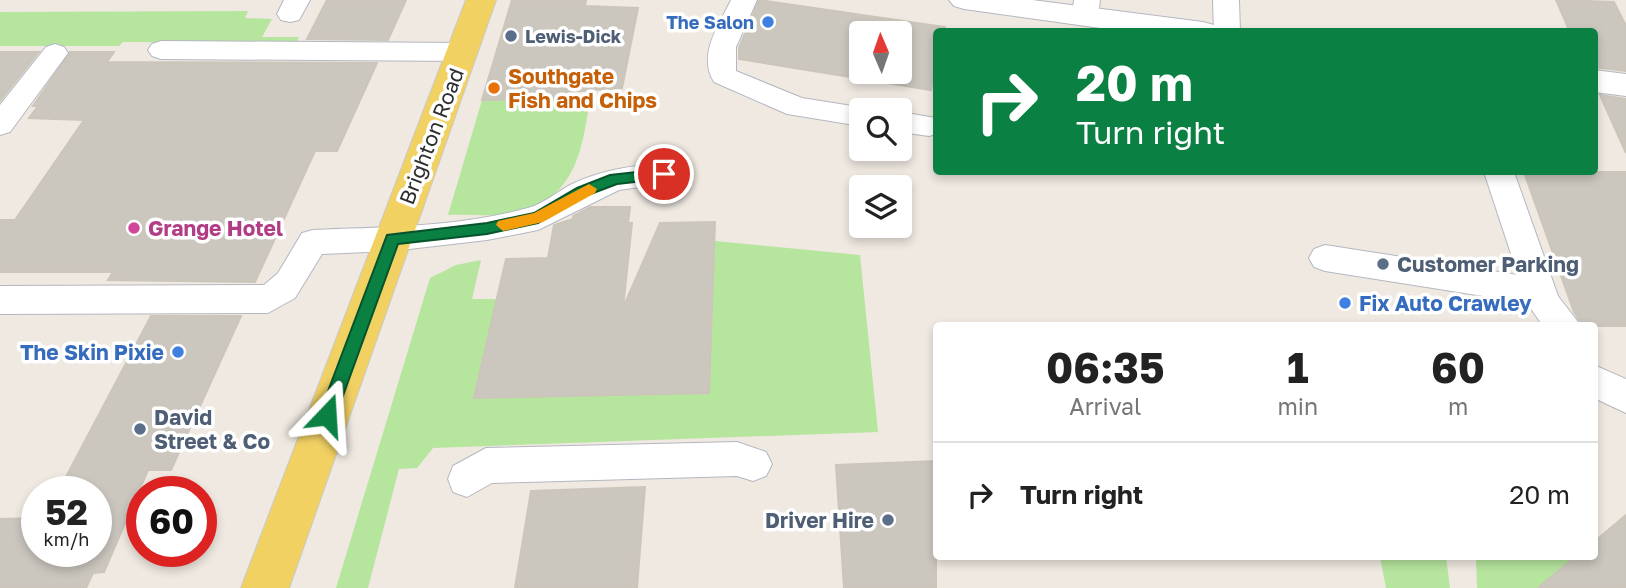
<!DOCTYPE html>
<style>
body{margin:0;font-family:"Golos Text",sans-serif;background:#f2f2f2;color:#222;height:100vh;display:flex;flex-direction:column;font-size:26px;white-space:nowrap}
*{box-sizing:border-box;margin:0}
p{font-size:23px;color:#767676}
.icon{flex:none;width:38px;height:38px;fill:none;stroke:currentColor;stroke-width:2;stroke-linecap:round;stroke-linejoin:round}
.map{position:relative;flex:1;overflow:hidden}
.sheet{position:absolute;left:933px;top:322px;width:665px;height:238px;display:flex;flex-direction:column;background:#fff;border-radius:7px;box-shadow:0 4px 10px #0003}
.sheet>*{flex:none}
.guide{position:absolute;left:933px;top:28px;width:665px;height:147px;border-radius:7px;box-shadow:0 4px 10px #0003;background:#0b8043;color:#fff;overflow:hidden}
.needle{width:46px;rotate:358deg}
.tools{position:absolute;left:849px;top:21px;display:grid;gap:14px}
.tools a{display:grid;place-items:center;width:63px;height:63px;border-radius:7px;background:#fff;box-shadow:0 4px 10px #0003;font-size:35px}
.speed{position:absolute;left:21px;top:476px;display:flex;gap:14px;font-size:35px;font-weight:700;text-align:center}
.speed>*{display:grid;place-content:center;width:91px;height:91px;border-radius:50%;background:#fff;box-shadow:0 4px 10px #0003;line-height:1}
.speed small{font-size:18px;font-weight:400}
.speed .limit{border:10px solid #d22;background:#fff;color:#111}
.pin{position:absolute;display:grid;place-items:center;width:60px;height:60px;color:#fff;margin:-30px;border:4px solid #fff;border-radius:50%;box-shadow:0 2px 7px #0007}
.me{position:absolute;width:77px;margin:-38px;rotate:20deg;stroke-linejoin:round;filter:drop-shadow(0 0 5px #0008)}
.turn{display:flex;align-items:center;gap:24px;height:147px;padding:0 28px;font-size:32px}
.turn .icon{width:91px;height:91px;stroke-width:2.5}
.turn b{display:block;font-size:49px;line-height:60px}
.eta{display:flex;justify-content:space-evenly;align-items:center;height:119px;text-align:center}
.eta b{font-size:42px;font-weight:700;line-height:49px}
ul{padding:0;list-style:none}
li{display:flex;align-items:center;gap:21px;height:105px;padding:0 28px;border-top:2px solid #e0e0e0}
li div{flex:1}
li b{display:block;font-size:26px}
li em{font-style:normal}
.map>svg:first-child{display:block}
.green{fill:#b6e59e}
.building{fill:#cbc7bf;stroke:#cbc5ba;stroke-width:2;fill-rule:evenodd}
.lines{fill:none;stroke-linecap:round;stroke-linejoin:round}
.service-casing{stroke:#b4b7c1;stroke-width:2}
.minor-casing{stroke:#b4b7c1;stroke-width:2}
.primary-casing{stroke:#c9c9c9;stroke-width:2}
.service{fill:#fff;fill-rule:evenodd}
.minor{fill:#fff;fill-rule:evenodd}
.primary{fill:#f2d163;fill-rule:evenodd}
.route{fill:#0b8043;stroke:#07532c;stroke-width:2}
.slow{fill:#f59e0b}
.shop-dot{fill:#3f7fe0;stroke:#fff;stroke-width:2.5}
.service-dot{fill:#5c6f8a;stroke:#fff;stroke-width:2.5}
.food-dot{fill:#e8710a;stroke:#fff;stroke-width:2.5}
.hotel-dot{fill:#d1479c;stroke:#fff;stroke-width:2.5}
.labels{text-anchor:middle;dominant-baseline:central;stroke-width:7;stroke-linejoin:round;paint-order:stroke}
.far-shop-label{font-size:18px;font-weight:bold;fill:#366cbe;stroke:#fff;text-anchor:end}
.far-service-label{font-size:18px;font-weight:bold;fill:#4e5e75;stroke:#fff;text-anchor:start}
.food-label{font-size:21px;font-weight:bold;fill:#c56008;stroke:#fff;text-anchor:start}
.street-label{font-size:21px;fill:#2e2e2e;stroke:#fff}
.hotel-label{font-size:21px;font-weight:bold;fill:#b23c85;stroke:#fff;text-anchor:start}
.service-label{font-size:21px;font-weight:bold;fill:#4e5e75;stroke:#fff;text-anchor:start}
.shop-label{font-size:21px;font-weight:bold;fill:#366cbe;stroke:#fff;text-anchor:start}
</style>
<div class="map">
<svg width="1626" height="588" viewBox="0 0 1626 588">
<rect width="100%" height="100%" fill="#efe9e1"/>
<!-- green -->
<path class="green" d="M248,11L245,18L272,19L262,37H299L296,43L123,42L119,46H0V12Z
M590,99C582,152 575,200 514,213C494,217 469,214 448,215L482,100Z
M715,241L860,255L878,432L433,448L417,468L399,469L368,588H336L430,278L456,265L481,260L472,299H497L474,397L709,393Z
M1380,557H1446L1450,588H1386Z
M1476,557H1576L1538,588H1477Z"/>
<!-- building -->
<path class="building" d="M327,0H406L388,40L307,39Z
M512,0H586L585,6L638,8L622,88L567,92L565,99L482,100Z
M759,0L945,27L944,32H936V65L931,90L739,59V48ZM861,33H900V72H861Z
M1556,0L1614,2L1626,26V71L1594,67V32H1570Z
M0,52H39L0,101Z
M70,52H114L107,62L377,63L337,151H315L255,282L108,280L113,272H0V220H15L84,120L29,118L38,106H33Z
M1600,95L1626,99V153Z
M1524,172H1626V326H1583L1574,312Z
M590,207H630L628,223H632L623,308L660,223L715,222L709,393L474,398L506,259L548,258L554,225L573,219V216Z
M151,316H241L171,470H148L104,572L93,573L86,588H0V519L37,518V551H96V492H58Z
M936,461V588H844L836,465Z
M645,487L637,588H515L531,491Z
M1626,515V588H1538L1576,556H1594V542Z"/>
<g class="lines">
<defs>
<path id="service" d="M284,0H310L299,20L290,22L281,20L277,14Z
M731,0H757L736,47V71L802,98L871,109L861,110V126L787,114L714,82C697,55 719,25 731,0Z
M1074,0H1100L1098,16L1094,22L1085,24L1076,22L1072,16Z
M1213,0H1239L1240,32H1214Z
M161,41L463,43L472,46L476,52L472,58L463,61L161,59L152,56L148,50L152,44Z
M55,44L64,47L68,53L10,132L0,135V105L46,47Z
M900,112L936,118V134L929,136L900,132Z
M664,163L675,166L679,174L675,182L619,190L538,230L487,240L392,251L322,254L295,298L268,313L0,314V286L264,285L278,273L302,233L313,230C384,227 459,227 528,208C543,204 557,192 570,185C600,170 631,166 664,163Z
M1484,172H1514L1558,296L1581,326H1543L1527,303L1325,271L1314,267L1309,258L1314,249L1325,245L1518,275Z
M1594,365L1626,379V413L1594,398Z
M737,442L766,452L772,464L766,476L753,481L737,476L492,483L467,497L453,492L448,479L453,466L486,448Z"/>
<path id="minor" d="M949,0H1032L1203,22L1214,25L1218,32H1129L964,9L954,6Z
M1594,70L1626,74V96L1594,92Z"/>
<path id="primary" d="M466,0H496L289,588H241Z"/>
</defs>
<!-- service casing -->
<use href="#service" class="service-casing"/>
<!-- minor casing -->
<use href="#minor" class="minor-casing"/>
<!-- primary casing -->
<use href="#primary" class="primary-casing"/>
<!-- service -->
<use href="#service" class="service"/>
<!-- minor -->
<use href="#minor" class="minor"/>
<!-- primary -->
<use href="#primary" class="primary"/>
</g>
<!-- route -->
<path class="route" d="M664,169L670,170L672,174L670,178L617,184L588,195L538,223L487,234L398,244L336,415L334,421L327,423L321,421L319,415L387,235L487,223L534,213L577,188L610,175Z"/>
<!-- slow -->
<path class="slow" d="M589,184L597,189L595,193L543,222L503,231L496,225L498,221L534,213Z"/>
<!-- markers -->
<g class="shop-dot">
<circle cx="768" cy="22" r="7"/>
<circle cx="1345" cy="303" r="7"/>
<circle cx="178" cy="352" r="7"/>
</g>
<g class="service-dot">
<circle cx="511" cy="36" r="7"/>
<circle cx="1383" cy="264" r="7"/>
<circle cx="140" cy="429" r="7"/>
<circle cx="888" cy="520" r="7"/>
</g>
<circle class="food-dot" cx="494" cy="88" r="7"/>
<circle class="hotel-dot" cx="134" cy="228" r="7"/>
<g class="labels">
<!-- far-shop labels -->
<g class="far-shop-label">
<text x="754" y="22">The Salon</text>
</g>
<!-- far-service labels -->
<g class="far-service-label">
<text x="525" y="36">Lewis-Dick</text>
</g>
<!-- food labels -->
<g class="food-label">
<text x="508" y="76">Southgate<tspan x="508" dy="24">Fish and Chips</tspan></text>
</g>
<!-- street labels -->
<g class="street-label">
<text transform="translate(431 136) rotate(-69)">Brighton Road</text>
</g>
<!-- hotel labels -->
<g class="hotel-label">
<text x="148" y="228">Grange Hotel</text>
</g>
<!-- service labels -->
<g class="service-label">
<text x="1397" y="264">Customer Parking</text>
<text x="154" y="417">David<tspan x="154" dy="24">Street &amp; Co</tspan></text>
<text x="874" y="520" text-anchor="end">Driver Hire</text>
</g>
<!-- shop labels -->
<g class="shop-label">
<text x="1359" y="303">Fix Auto Crawley</text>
<text x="164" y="352" text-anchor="end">The Skin Pixie</text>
</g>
</g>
</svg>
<div class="tools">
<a><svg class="needle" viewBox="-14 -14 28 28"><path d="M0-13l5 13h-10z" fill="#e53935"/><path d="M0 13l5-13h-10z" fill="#767676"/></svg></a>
<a><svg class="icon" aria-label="search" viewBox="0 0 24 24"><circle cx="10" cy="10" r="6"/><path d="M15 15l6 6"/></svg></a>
<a><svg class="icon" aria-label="layers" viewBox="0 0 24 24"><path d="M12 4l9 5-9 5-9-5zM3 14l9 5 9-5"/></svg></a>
</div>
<div class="speed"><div>52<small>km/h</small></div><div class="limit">60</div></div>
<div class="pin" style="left:664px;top:174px;background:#d93025"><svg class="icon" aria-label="arrive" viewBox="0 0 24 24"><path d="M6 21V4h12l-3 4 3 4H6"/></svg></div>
<svg class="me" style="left:327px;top:415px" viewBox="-20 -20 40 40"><path d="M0-17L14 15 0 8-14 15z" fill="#0b8043" stroke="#fff" stroke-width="4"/></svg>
<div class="guide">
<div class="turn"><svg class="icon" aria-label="right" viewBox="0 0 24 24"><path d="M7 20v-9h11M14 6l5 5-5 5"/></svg><div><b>20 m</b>Turn right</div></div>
</div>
<section class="sheet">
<div class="eta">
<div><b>06:35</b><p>Arrival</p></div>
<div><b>1</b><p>min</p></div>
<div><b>60</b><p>m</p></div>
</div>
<ul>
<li><svg class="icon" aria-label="right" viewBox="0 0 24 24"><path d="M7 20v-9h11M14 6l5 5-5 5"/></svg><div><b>Turn right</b></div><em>20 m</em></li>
</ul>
</section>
</div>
